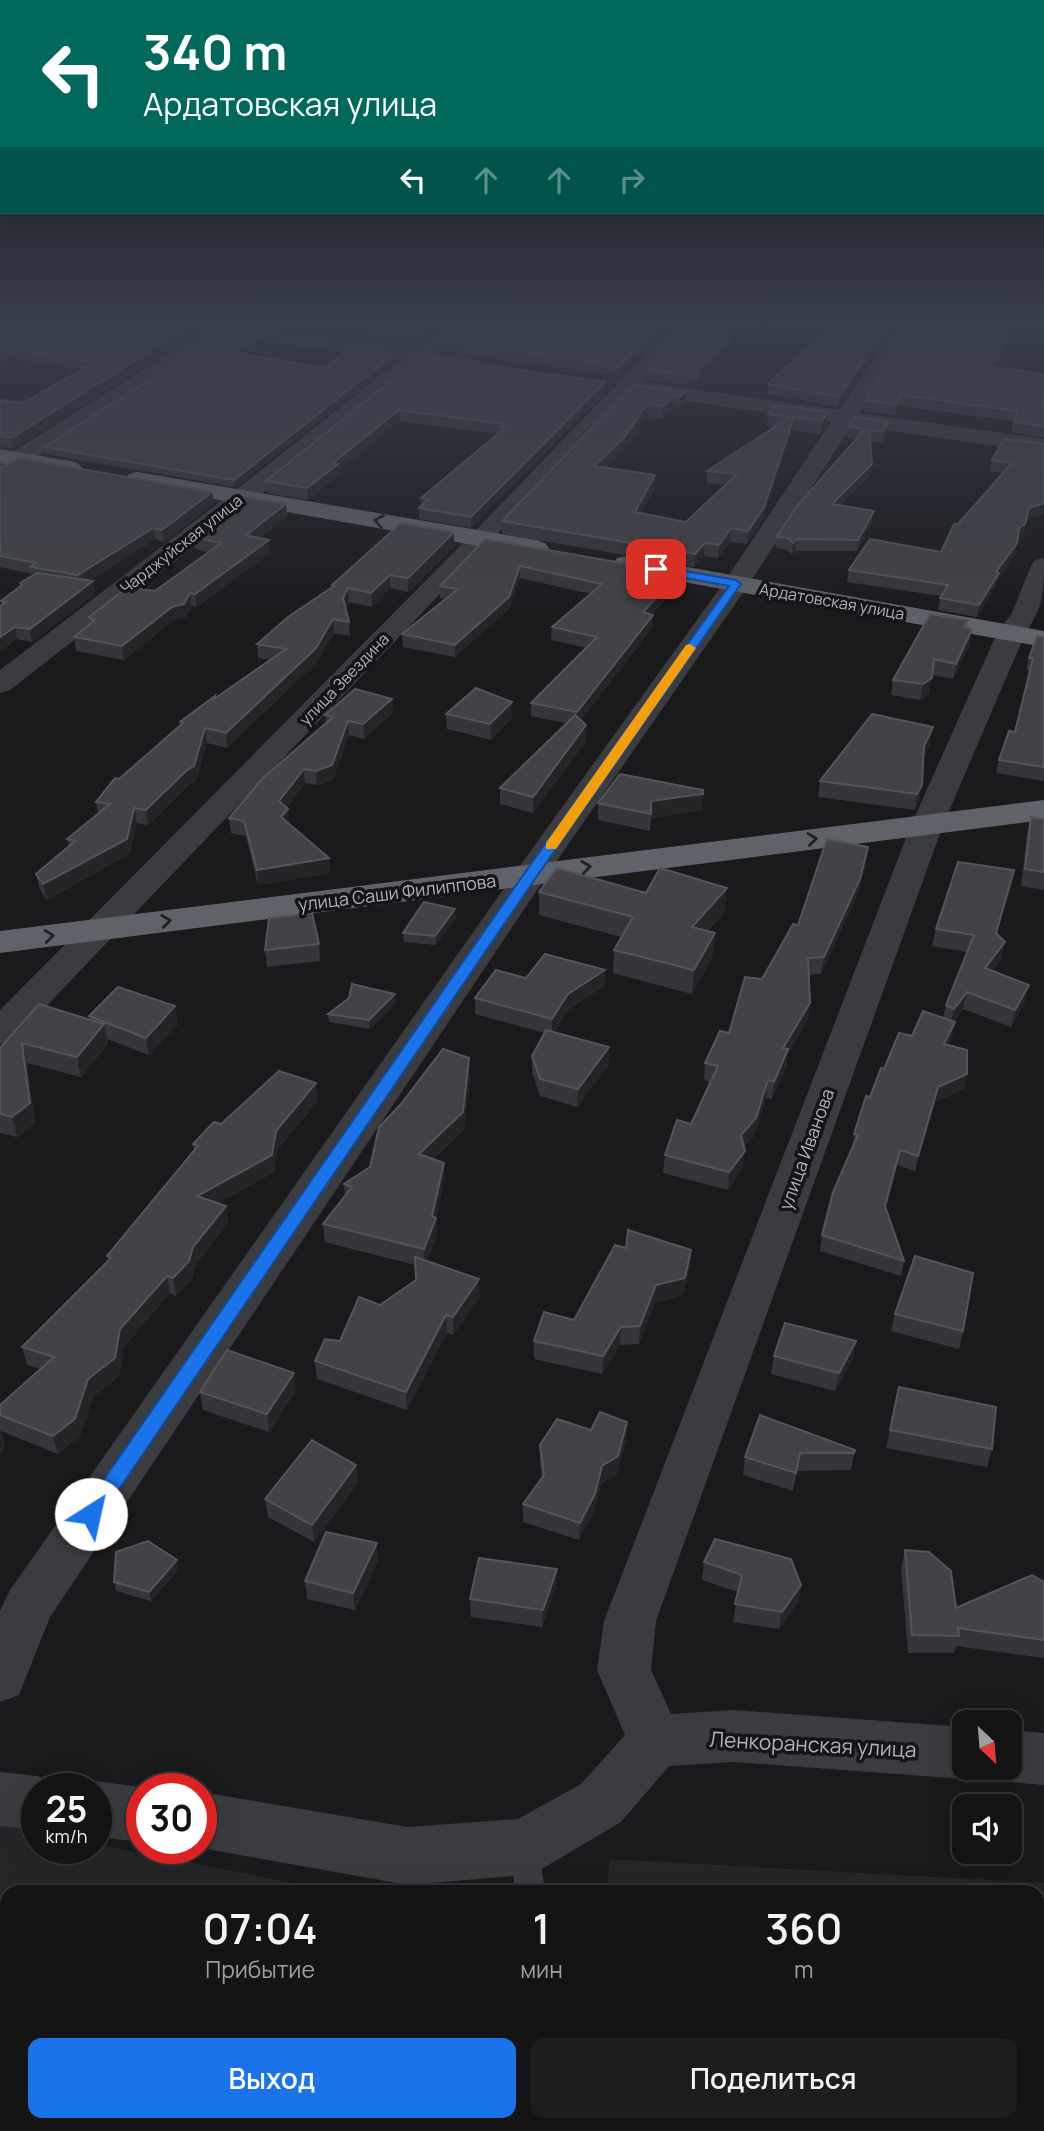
<!DOCTYPE html>
<html lang="ru">
<meta charset="utf-8">
<style>
body{margin:0;font-family:Manrope,sans-serif;background:#1d1d1e;color:#f1f3f6;height:100vh;display:flex;flex-direction:column;font-size:26px;white-space:nowrap}
*{box-sizing:border-box;margin:0}
p{font-size:23px;color:#9d9ea0}
.icon{flex:none;width:38px;height:38px;fill:none;stroke:currentColor;stroke-width:2;stroke-linecap:round;stroke-linejoin:round}
.map{position:relative;flex:1;overflow:hidden}
.panel{position:absolute;left:0px;top:1885px;width:1045px;height:247px;display:flex;flex-direction:column;background:#141415;border-radius:21px 21px 0 0;box-shadow:0 7px 28px #0002,0 0 0 2px #333334}
.panel>*{flex:none}
.guide{position:absolute;left:0px;top:0px;width:1045px;height:214px;box-shadow:0 7px 28px #0002,0 0 0 2px #333334;background:#00695c;color:#fff;overflow:hidden}
.needle{width:46px;rotate:154deg}
.tools{position:absolute;left:952px;top:1710px;display:grid;gap:14px}
.tools a{display:grid;place-items:center;width:70px;height:70px;border-radius:14px;background:#141415;box-shadow:0 7px 28px #0002,0 0 0 2px #333334;font-size:35px}
.speed{position:absolute;left:21px;top:1773px;display:flex;gap:14px;font-size:35px;font-weight:700;text-align:center}
.speed>*{display:grid;place-content:center;width:91px;height:91px;border-radius:50%;background:#141415;box-shadow:0 7px 28px #0002,0 0 0 2px #333334;line-height:1}
.speed small{font-size:18px;font-weight:400}
.speed .limit{border:10px solid #d22;background:#fff;color:#111}
.pin{position:absolute;display:grid;place-items:center;width:60px;height:60px;color:#fff;margin:-30px;border-radius:14px;box-shadow:0 4px 10px #0006}
.me{position:absolute;width:77px;margin:-38px;rotate:35deg;stroke-linejoin:round;filter:drop-shadow(0 0 5px #0008)}
.turn{display:flex;align-items:center;gap:24px;height:147px;padding:0 28px;font-size:32px}
.turn .icon{width:91px;height:91px;stroke-width:2.5}
.turn b{display:block;font-size:49px;line-height:60px}
.lanes{display:flex;align-items:center;height:66px;padding:0 28px;background:#0003;justify-content:center;gap:35px;direction:ltr}
.lanes .off{opacity:.35}
.eta{display:flex;justify-content:space-evenly;align-items:center;height:119px;text-align:center}
.eta b{font-size:42px;font-weight:600;line-height:49px}
.button{display:flex;gap:14px;margin-top:auto;padding:14px 28px}
.button a{flex:1;height:80px;border-radius:14px;background:#1a73e8;color:#fff;font-size:28px;font-weight:600;line-height:80px;text-align:center}
.button a+a{background:#1d1d1e;color:#f1f3f6}
.map>svg:first-child{display:block}
.built{fill:#262629}
.lines{fill:none;stroke-linecap:round;stroke-linejoin:round}
.service{fill:#3b3c40;fill-rule:evenodd}
.minor{fill:#3b3c40;fill-rule:evenodd}
.trunk{fill:#5f6268;fill-rule:evenodd}
.wall{fill:#36363a}
.shaded-wall{fill:#252528}
.building{fill:#434347;stroke:#535559;stroke-width:2}
.oneway{stroke:#202123}
.route{fill:#1a73e8;stroke:#114b97;stroke-width:2}
.slow{fill:#f59e0b}
.labels{text-anchor:middle;dominant-baseline:central;stroke-width:7;stroke-linejoin:round;paint-order:stroke}
.far-street-label{font-size:16px;fill:#adb1ba;stroke:#151517}
.street-label{font-size:18px;fill:#adb1ba;stroke:#151517}
.near-street-label{font-size:21px;fill:#adb1ba;stroke:#151517}
</style>
<div class="map">
<svg width="1044" height="2131" viewBox="0 0 1044 2131">
<rect width="100%" height="100%" fill="#1a1a1c"/>
<!-- built -->
<path class="built" d="M0,1825L37,1832V1848H96V1844L339,1892H7V2124H1038V1892H606L610,1859L1044,1883V2131H0Z"/>
<g class="lines">
<!-- service -->
<path class="service" d="M525,1834L535,1838L539,1848L545,1892H515L511,1848L515,1838Z
M0,1956L7,1957V1987L0,1986Z
M1038,1996H1044V2026H1038Z
M540,2124H572V2131H540Z"/>
<!-- minor -->
<path class="minor" d="M177,324H240L414,349L446,324H468L435,352L480,360L484,364L480,368L473,370L422,363L268,489L10,690L0,693V670L250,479L400,360L226,336L8,475L0,477V460L203,332L180,328Z
M675,324H696L643,382L839,410L897,324H917L860,413L1044,439V453L852,425L749,584L547,875L50,1617L19,1695L0,1702V1611L10,1590L519,867L725,581L831,422L632,393L13,1041L0,1044V1010L472,534Z
M1044,558C1044,592 1044,605 1025,634L943,825L656,1621L651,1670L671,1714L734,1710L964,1727V1768H985L984,1772L964,1779L734,1762L669,1766L621,1822L545,1867L525,1875L408,1885L201,1848V1792L408,1827L518,1819L581,1784L625,1735L597,1670L604,1621L911,825L997,633L1012,613L1031,566L1035,560Z
M1010,1730L1044,1733V1785L1010,1782L990,1775L987,1768H1010Z
M0,1772L37,1776L57,1784L59,1788H37V1830L0,1826Z
M96,1781L147,1788H142V1842L96,1837V1788H78Z"/>
<!-- trunk -->
<path class="trunk" d="M0,449L70,461L78,463L82,468L78,473L70,475L0,463Z
M137,472L536,540L545,543L549,548L545,553L536,556L129,484L125,479L129,474Z
M626,556L1044,631V647L617,570L613,564L617,558Z
M1044,800V820L0,953V931Z"/>
</g>
<!-- wall -->
<path class="wall" d="M0,324L196,333L13,449L0,447V400L23,403L80,370L11,358L0,364Z
M257,324H293L286,328Z
M442,324L412,347L368,341V331Z
M596,324H671L620,376L441,351V341L545,328L580,334Z
M833,324H894L838,407L767,394L768,384Z
M1016,324L996,367L1044,374V438L1011,432L1013,421L900,406L895,415L864,411L866,400Z
M720,331L732,337L731,347L697,381V387L647,380L648,370Z
M261,344L243,354L324,368L392,356L393,363L235,487L45,454L44,447Z
M422,356L604,393L471,528L419,519V508L421,506V498L497,434L400,421L339,470V475L308,500L267,493L266,481Z
M633,385L686,392L685,404L680,408L674,406L662,419L647,415L622,452L605,468L655,488L641,513L686,522L725,485L707,483V471L774,427L767,426L768,414L828,412L827,424L820,434L793,430L762,520L747,544L730,542L718,558L704,556L694,567L502,534V521Z
M848,427L887,433L882,442L870,441V475L840,505L872,522L857,551H795L792,554L787,550L775,548L777,537L857,439L847,437Z
M1044,444V514L1027,520L1023,536L1017,539L1015,555L998,579L996,585L977,617L938,610L941,596L847,582L849,570L941,552L958,524L1003,473L990,471L992,460Z
M0,467L212,492L214,503L164,542L155,539L89,581L95,594L32,642L17,639L1,601L21,586L20,583L33,575L32,574L0,567Z
M286,504L287,516L259,538L270,553L197,607L192,606L186,617L174,620L124,660L76,651L74,637L90,623L89,617L155,591L208,552L195,549L193,537Z
M485,539L679,573L678,585L652,614L653,627L581,720L586,741L533,813L500,804V788L566,723L531,716V703L587,648L551,640L552,627L591,594L520,578L509,609L455,657L403,647L402,634L446,599L440,598V586Z
M454,546L408,592L390,588L372,607L349,602L346,609L349,622L350,636L334,633L317,662L227,748L207,743L196,781L189,785L148,825L137,823L129,854L47,900L40,890L36,874L69,847L67,839L98,814L96,802L181,725L180,722L270,660L258,658L257,644L332,587V585Z
M968,620L966,628L970,644L953,679L932,675L929,694L920,700L891,695L893,680Z
M1044,637V781L996,773L999,760L1015,732L1030,671L1026,670L1029,658Z
M392,699L393,713L364,739L349,735L333,780L317,785L305,783L287,808L289,824L329,858L330,873L258,885L246,836L231,833L229,818L326,724L325,715Z
M446,714L512,718L491,740L447,729Z
M930,744L923,758L922,785L919,801L915,810L818,797L820,781Z
M598,803L702,810L651,818L650,831L598,820Z
M1031,817L1044,819V890L1021,886L1027,834Z
M866,864L857,896L821,974L809,975L810,1003L807,1021L788,1054L786,1067L772,1099L766,1098L754,1136L744,1147L743,1168L728,1190L663,1173L665,1155L691,1124L710,1082L704,1080L705,1063L729,1033L762,979L798,925Z
M1014,870L997,934L1001,959L992,971L1025,1002L1011,1027L963,1009L954,1022H955L952,1037L948,1045L964,1089L935,1102L915,1171L897,1165L886,1208L904,1261L901,1276L820,1251L822,1235L852,1149L854,1134L870,1097L884,1069L912,1036L943,1018L946,1005L967,952L932,946L936,929Z
M539,892L646,893L725,911L708,931L715,933L713,956L692,994L613,973L614,950L621,937L539,915Z
M456,918L436,945L404,942L403,933Z
M319,944L320,961L267,967L265,950Z
M605,970L604,986L568,1010L554,1032L609,1047V1065L577,1107L540,1096L532,1073V1056L545,1033L475,1014V998L526,978Z
M396,1003L370,1029L329,1022L328,1014Z
M89,1016L178,1024L149,1055L107,1039L108,1044L81,1077L27,1063L35,1123L17,1137L0,1133V1048L90,1019Z
M470,1075L464,1130L433,1159L444,1163V1181L436,1217L437,1235L427,1261L480,1297L453,1335L447,1333L407,1410L317,1379L315,1361L340,1341L380,1305L416,1280L415,1265L325,1242L323,1224L345,1197L344,1184L370,1167Z
M318,1101L278,1149L274,1172L219,1203L226,1206L228,1223L196,1265L192,1279L176,1296L170,1293L124,1347L119,1376L93,1397L80,1436L58,1454L1,1431L5,1446L0,1456V1405L41,1369L27,1365L22,1347L108,1261L107,1256L194,1151L193,1144L221,1124Z
M626,1248L691,1250L690,1268L683,1295L655,1303L639,1344L620,1345L602,1374L534,1359V1341L574,1320Z
M895,1314L963,1331L959,1349L891,1331Z
M856,1341L853,1359L835,1391L771,1374L774,1356Z
M899,1387L992,1449L987,1467L886,1448Z
M296,1391L269,1432L203,1410L200,1392Z
M627,1422L626,1440L617,1474L601,1484L594,1512L579,1540L523,1522V1504L542,1478L540,1462V1445Z
M855,1450L851,1470L797,1471L793,1491L743,1475L745,1457Z
M356,1465L358,1483L314,1542L268,1517L265,1499Z
M905,1550L956,1608L1044,1582V1658L956,1646L954,1653H908L901,1567Z
M378,1561L355,1610L307,1599L305,1581Z
M704,1562L801,1585L798,1603L779,1629L733,1622L738,1592L702,1580Z
M179,1569L151,1601L116,1591L114,1582Z
M556,1587L542,1627L471,1617L470,1599Z"/>
<!-- shaded-wall -->
<path class="shaded-wall" d="M195,324L196,333L13,449L11,438Z
M285,324H293L286,328Z
M429,324H442L412,347V337Z
M662,324H671L620,376V366Z
M715,324H735L710,336L711,326Z
M888,324H894L838,407L839,397Z
M1013,324H1016L991,377L993,367Z
M260,337L261,344L235,359L234,353Z
M732,337L731,347L697,381L698,371Z
M9,348L11,358L0,364V353Z
M392,356L393,363L235,487L234,480Z
M605,382L604,393L471,528V517Z
M686,392L685,404L680,408L681,396Z
M675,394L674,406L662,419L663,407Z
M901,395L900,406L895,415L897,405Z
M648,403L647,415L622,452L593,478L594,466Z
M399,410L400,421L339,470V475L308,500L307,488L333,463Z
M828,412L827,424L820,434L822,421Z
M794,417L793,430L762,520L747,544L748,531Z
M888,422L887,433L882,442L883,432Z
M872,464L870,475L831,515L832,504Z
M655,475V488L634,525L635,512Z
M212,492L214,503L164,542L162,530Z
M1044,503V514L1027,520L1023,536L1017,539L1019,528L1029,508Z
M286,504L287,516L247,548L246,535Z
M874,511L872,522L857,551L858,540Z
M153,528L155,539L80,586L78,575Z
M731,528L730,542L718,558L719,545Z
M454,532V546L408,592V578Z
M796,539L795,551L792,554L793,543Z
M269,540L270,553L197,607L195,594Z
M705,543L704,556L694,567L695,554Z
M1017,543L1015,555L998,579L996,585L977,617L979,605L996,572Z
M520,566V578L509,609L455,657V645Z
M679,573L678,585L642,625L643,612Z
M390,575V588L372,607L371,593Z
M93,581L95,594L32,642L30,629Z
M348,588L349,602L344,612L343,598Z
M190,593L192,606L186,617L174,620L124,660L122,646Z
M653,615V627L577,726V712Z
M333,619L334,633L317,662L227,748L226,733Z
M15,627L17,639L0,652V637Z
M972,629L970,644L953,679L956,664Z
M932,678L929,694L920,700L923,684Z
M392,699L393,713L364,739L363,724Z
M512,702V718L491,740L490,724Z
M348,721L349,735L333,780L317,785L316,771Z
M586,725V741L533,813V797Z
M933,727L930,744L921,762L924,746Z
M205,728L207,743L196,781L189,785L148,825L146,810Z
M304,769L305,783L281,816L279,801Z
M922,785L919,801L915,810L917,794Z
M703,794L702,810L651,818V801Z
M134,808L137,823L129,854L47,900L43,884Z
M288,809L289,823L282,832L281,817Z
M868,847L866,864L857,896L821,974L824,957Z
M329,858L330,873L258,885L257,870Z
M1014,870L1011,887L992,950L996,933Z
M727,888L725,911L690,950L692,927Z
M455,909L456,918L436,945L435,936Z
M715,933L713,956L692,994L694,970Z
M1005,942L1001,959L981,985L985,968Z
M605,970L604,986L568,1010L552,1035V1019L568,994Z
M1029,985L1025,1002L1011,1027L1015,1010Z
M967,992L963,1009L950,1027L954,1009Z
M395,994L396,1003L370,1029L369,1020Z
M810,1003L807,1021L788,1054L786,1067L772,1099L774,1082L783,1048Z
M175,1006L178,1024L149,1055L146,1038Z
M955,1022L952,1037L941,1059L944,1044Z
M104,1024L108,1044L81,1077L77,1057Z
M22,1043L27,1063L35,1123L17,1137L12,1117Z
M609,1047V1065L577,1107L578,1089Z
M469,1058L470,1075L464,1130L420,1172L419,1154Z
M967,1074L964,1089L935,1102L915,1171L918,1156L938,1087Z
M768,1080L766,1098L754,1136L739,1152L741,1135Z
M316,1083L318,1101L278,1149L274,1172L200,1214L197,1196L276,1131Z
M900,1150L897,1165L882,1221L885,1206Z
M745,1151L743,1168L728,1190L729,1172Z
M444,1163V1181L436,1219V1218L437,1235L425,1267L424,1249Z
M226,1206L228,1223L196,1265L192,1279L176,1296L173,1278L193,1247Z
M691,1250L690,1268L683,1295L655,1303L639,1344L640,1326L656,1285Z
M167,1276L170,1293L124,1347L119,1376L93,1397L80,1436L58,1454L53,1436L88,1379L120,1329Z
M479,1279L480,1297L453,1335V1317Z
M446,1315L447,1333L407,1410L406,1392Z
M621,1327L620,1345L602,1374L603,1356Z
M856,1341L853,1359L835,1391L839,1373Z
M294,1373L296,1391L269,1432L267,1414Z
M627,1422L626,1440L617,1474L601,1484L594,1512L579,1540L580,1523L602,1466Z
M0,1429L5,1446L0,1456Z
M356,1465L358,1483L314,1542L312,1525Z
M377,1543L378,1561L355,1610L353,1593Z
M177,1560L179,1569L151,1601L149,1592Z
M557,1569L556,1587L542,1627L543,1610Z
M801,1585L798,1603L779,1629L782,1612Z"/>
<!-- building -->
<path class="building" d="M0,324H194L11,438L0,436V400L23,403L93,363L9,348L0,353Z
M376,324H429L412,337L368,331Z
M460,324H545L544,328L580,334L596,324H662L620,366L441,341Z
M691,324H715L711,326L732,337L698,371V377L648,370Z
M833,324H888L839,397L768,384Z
M915,324H1013L993,367L1044,374V427L1013,421L1018,411L901,395L897,405L866,400Z
M226,332L260,337L234,353L324,368L348,350L392,356L234,480L44,447Z
M422,356L605,382L471,517L419,508L428,499L421,498L505,428L500,427L504,424L399,410L333,463L338,464L307,488L266,481Z
M633,385L686,392L681,396L675,394L663,407L648,403L623,439L594,466L655,475L635,512L686,522L737,474L707,471L790,417L768,414L776,405L828,412L822,421L794,417L764,507L748,531L731,528L719,545L705,543L695,554L502,521Z
M855,417L888,422L883,432L869,430L872,464L832,504L874,511L858,540L796,539L793,543L788,538L777,537L796,507L865,429L848,427Z
M1004,439L1044,444V503L1029,508L1025,524L1019,528L1017,543L996,572L999,573L979,605L940,598L948,585L849,570L870,539L941,552L954,524H958L1012,463L992,460Z
M19,458L212,492L162,530L153,528L78,575L31,567L36,563L0,556V467L6,466Z
M245,497L286,504L246,535L269,540L195,594L190,593L184,604L172,607L122,646L74,637L96,619L92,620L89,617L128,587L155,591L221,543L193,537Z
M401,523L454,532L408,578L390,575L371,593L348,588L343,598L349,622L333,619L316,648L226,733L205,728L194,766L187,770L146,810L134,808L127,839L43,884L36,874L75,841L67,839L110,804L96,802L115,778L119,779L183,723L180,722L215,696L214,699L286,649L257,644L288,617L334,586L332,585Z
M485,539L679,573L643,612L653,615L577,712L531,703L597,637L552,627L602,584L520,566L509,597L455,645L402,634L458,589L440,586Z
M37,573L93,581L30,629L15,627L0,637V606L6,602L1,601L22,585L20,583Z
M930,614L968,620L964,627L972,629L956,664L934,659L932,678L923,684L893,680Z
M1037,636L1044,637V767L999,760L1009,731L1015,732L1033,658H1029Z
M476,688L512,702L490,724L446,714Z
M355,689L392,699L363,724L348,721L332,765L316,771L304,769L279,801L288,809L281,817L329,858L257,870L244,821L229,818L263,778L333,717L325,715Z
M872,714L933,727L924,746L922,785L917,794L820,781Z
M575,715L586,725L533,797L500,788Z
M620,774L703,790V794L651,801V814L598,803Z
M1031,817L1044,819V872L1025,869Z
M827,839L868,847L860,879L824,957L808,958L810,1003L783,1048L788,1049L774,1082L768,1080L756,1118L741,1135L745,1151L729,1172L665,1155L677,1120L691,1124L718,1066L705,1063L720,1031L729,1033L745,977L762,979L793,924L798,925Z
M958,862L1014,870L996,933L1005,942L985,968L1029,985L1015,1010L967,992L954,1009L946,1005L974,935L936,929Z
M557,868L646,893L660,868L727,888L692,927L715,933L694,970L614,950L633,917L539,892Z
M424,902L455,909L435,936L403,933Z
M312,913L319,944L265,950L269,918Z
M545,954L605,970L568,994L552,1019L475,998L496,970L526,978Z
M352,984L395,994L369,1020L328,1014L349,998Z
M118,987L175,1006L146,1038L89,1016Z
M39,1004L104,1024L77,1057L22,1043L30,1103L12,1117L0,1114V1048Z
M923,1011L955,1022L944,1044L967,1050V1074L938,1087L918,1156L900,1150L885,1206L904,1261L822,1235L833,1192L858,1135L854,1134L866,1096L870,1097L881,1068L884,1069L899,1033L912,1036Z
M546,1030L609,1047L578,1089L540,1079L532,1056Z
M443,1049L469,1058L463,1112L419,1154L444,1163L432,1216L436,1218L424,1249L323,1224L352,1187L344,1184L370,1167L379,1127L401,1104Z
M279,1071L316,1083L276,1131L272,1155L197,1196L226,1206L193,1247L189,1261L173,1278L167,1276L120,1329L115,1358L88,1379L75,1419L53,1436L0,1415V1405L54,1357L22,1347L111,1258L107,1256L198,1146L193,1144L214,1122L221,1124Z
M628,1230L691,1250L685,1278L656,1285L640,1326L621,1327L603,1356L534,1341L544,1312L574,1320L615,1245L626,1248Z
M915,1256L973,1273L963,1331L895,1314Z
M415,1257L479,1279L453,1317L446,1315L406,1392L315,1361L325,1339L340,1341L359,1297L380,1305L416,1280Z
M785,1323L856,1341L839,1373L774,1356Z
M227,1350L294,1373L267,1414L200,1392Z
M899,1387L996,1407L992,1449L890,1430Z
M600,1412L627,1422L618,1456L602,1466L595,1494L580,1523L523,1504L544,1475L540,1445L557,1419L591,1430Z
M760,1415L855,1450L854,1453H800L796,1473L745,1457Z
M312,1440L356,1465L312,1525L265,1499Z
M326,1532L377,1543L353,1593L305,1581Z
M715,1539L791,1559L801,1585L782,1612L735,1604L742,1575L704,1562Z
M148,1541L177,1560L149,1592L114,1582L116,1552Z
M905,1550L929,1552L951,1571L956,1608L1032,1575L1044,1582V1640L958,1628L959,1636L912,1635Z
M479,1558L557,1569L543,1610L470,1599Z"/>
<!-- one-way arrows -->
<defs><path id="oneway-chevron" d="M-2-3.5L2.5 0L-2 3.5" fill="none" stroke-width="1.6" stroke-linecap="round" stroke-linejoin="round" transform="scale(1.75)"/></defs>
<g class="oneway">
<use href="#oneway-chevron" transform="translate(379 521) rotate(-170)"/>
<use href="#oneway-chevron" transform="translate(812 839) rotate(-7)"/>
<use href="#oneway-chevron" transform="translate(586 867) rotate(-7)"/>
<use href="#oneway-chevron" transform="translate(166 921) rotate(-7)"/>
<use href="#oneway-chevron" transform="translate(49 936) rotate(-7)"/>
</g>
<!-- sky -->
<linearGradient id="sky" x2="0" y2="1"><stop stop-color="#0e0e0f"/><stop offset="0.52" stop-color="#383e4b"/><stop offset="1" stop-color="#383e4b" stop-opacity="0"/></linearGradient>
<rect width="1044" height="622" fill="url(#sky)"/>
<!-- route -->
<path class="route" d="M656,566L736,580L741,584L537,876L98,1520L91,1523L84,1520L81,1514L84,1508L526,871L729,586L653,572L651,569Z"/>
<!-- slow -->
<path class="slow" d="M690,644L696,648L556,849H546V843L686,645Z"/>
<g class="labels">
<!-- far-street labels -->
<g class="far-street-label">
<text transform="translate(181 544) rotate(-38)">Чарджуйская улица</text>
<text transform="translate(832 601) rotate(10)">Ардатовская улица</text>
<text transform="translate(344 679) rotate(-46)">улица Звездина</text>
</g>
<!-- street labels -->
<g class="street-label">
<text transform="translate(397 892) rotate(-7)">улица Саши Филиппова</text>
<text transform="translate(806 1149) rotate(-70)">улица Иванова</text>
</g>
<!-- near-street labels -->
<g class="near-street-label">
<text transform="translate(813 1744) rotate(3)">Ленкоранская улица</text>
</g>
</g>
</svg>
<div class="tools">
<a><svg class="needle" viewBox="-14 -14 28 28"><path d="M0-13l5 13h-10z" fill="#e53935"/><path d="M0 13l5-13h-10z" fill="#9d9ea0"/></svg></a>
<a><svg class="icon" aria-label="sound" viewBox="0 0 24 24"><path d="M4 9h4l5-4v14l-5-4H4zM17 9q2 3 0 6"/></svg></a>
</div>
<div class="speed"><div>25<small>km/h</small></div><div class="limit">30</div></div>
<div class="pin" style="left:656px;top:569px;background:#d93025"><svg class="icon" aria-label="arrive" viewBox="0 0 24 24"><path d="M6 21V4h12l-3 4 3 4H6"/></svg></div>
<svg class="me" style="left:91px;top:1514px" viewBox="-20 -20 40 40"><circle r="19" fill="#fff"/><path d="M0-13L10 11 0 6-10 11z" fill="#1a73e8"/></svg>
<div class="guide">
<div class="turn"><svg class="icon" aria-label="left" viewBox="0 0 24 24"><path d="M17 20v-9H6M10 6l-5 5 5 5"/></svg><div><b>340 m</b>Ардатовская улица</div></div>
<div class="lanes"><svg class="icon" aria-label="left" viewBox="0 0 24 24"><path d="M17 20v-9H6M10 6l-5 5 5 5"/></svg><svg class="icon off" aria-label="ahead" viewBox="0 0 24 24"><path d="M12 20V5M6 11l6-6 6 6"/></svg><svg class="icon off" aria-label="ahead" viewBox="0 0 24 24"><path d="M12 20V5M6 11l6-6 6 6"/></svg><svg class="icon off" aria-label="right" viewBox="0 0 24 24"><path d="M7 20v-9h11M14 6l5 5-5 5"/></svg></div>
</div>
<section class="panel">
<div class="eta">
<div><b>07:04</b><p>Прибытие</p></div>
<div><b>1</b><p>мин</p></div>
<div><b>360</b><p>m</p></div>
</div>
<div class="button"><a>Выход</a><a>Поделиться</a></div>
</section>
</div>
